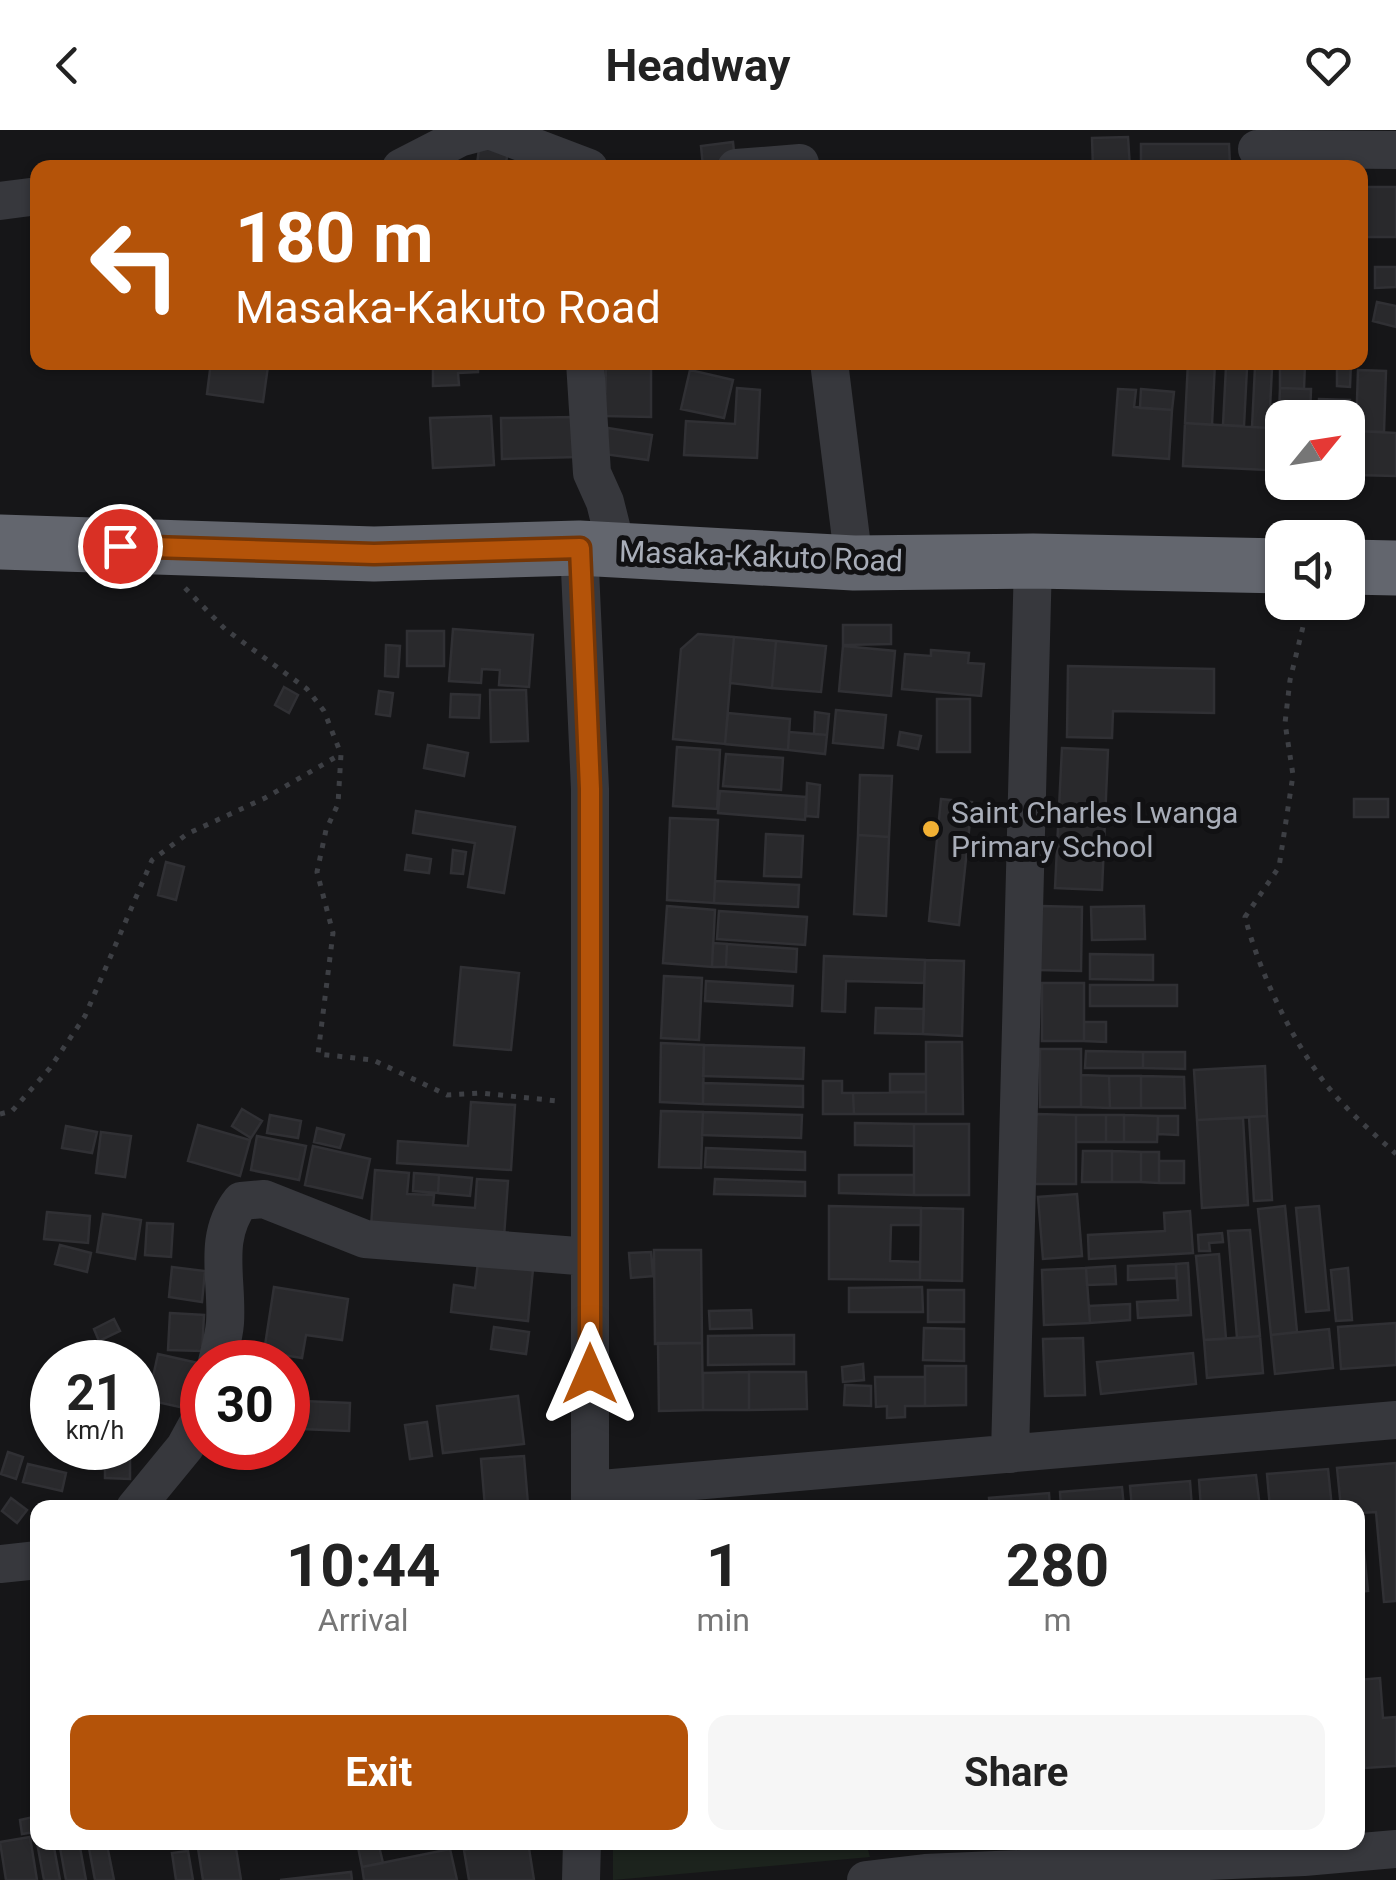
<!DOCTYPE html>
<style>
body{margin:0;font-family:Roboto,sans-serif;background:#f6f6f6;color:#222;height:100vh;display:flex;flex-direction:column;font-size:38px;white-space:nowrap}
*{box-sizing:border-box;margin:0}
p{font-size:32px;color:#767676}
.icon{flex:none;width:55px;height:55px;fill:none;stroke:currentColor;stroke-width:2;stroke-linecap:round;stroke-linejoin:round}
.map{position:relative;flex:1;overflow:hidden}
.drawer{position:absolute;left:30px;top:1370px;width:1335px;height:350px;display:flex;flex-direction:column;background:#fff;border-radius:20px;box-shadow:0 2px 8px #0004}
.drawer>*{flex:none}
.guide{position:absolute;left:30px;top:30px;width:1338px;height:210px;border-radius:20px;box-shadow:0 2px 8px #0004;background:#b45309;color:#fff;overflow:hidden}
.needle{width:65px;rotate:60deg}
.buttons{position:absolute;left:1265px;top:270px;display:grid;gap:20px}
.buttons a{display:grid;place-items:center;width:100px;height:100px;border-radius:20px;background:#fff;box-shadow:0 2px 8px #0004;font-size:50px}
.speed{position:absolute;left:30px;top:1210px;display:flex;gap:20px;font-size:50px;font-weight:700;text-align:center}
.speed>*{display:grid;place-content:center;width:130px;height:130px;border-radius:50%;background:#fff;box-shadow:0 2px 8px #0004;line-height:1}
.speed small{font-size:25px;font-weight:400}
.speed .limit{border:15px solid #d22;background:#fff;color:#111}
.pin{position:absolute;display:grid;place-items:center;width:85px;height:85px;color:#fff;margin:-42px;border:5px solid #fff;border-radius:50%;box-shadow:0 2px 10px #0007}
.me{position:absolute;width:110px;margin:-55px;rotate:0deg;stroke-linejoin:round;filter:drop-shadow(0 0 8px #0008)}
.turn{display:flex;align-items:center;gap:35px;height:210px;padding:0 40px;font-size:45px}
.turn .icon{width:130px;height:130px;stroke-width:2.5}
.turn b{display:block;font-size:70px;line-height:85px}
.eta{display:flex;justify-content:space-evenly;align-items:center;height:170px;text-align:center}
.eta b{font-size:60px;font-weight:700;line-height:70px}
.cta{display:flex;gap:20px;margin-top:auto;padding:20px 40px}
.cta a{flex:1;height:115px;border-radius:20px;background:#b45309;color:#fff;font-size:40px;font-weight:700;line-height:115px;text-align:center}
.cta a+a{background:#f6f6f6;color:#222}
header{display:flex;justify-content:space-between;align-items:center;height:130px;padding:0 40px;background:#fff;font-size:45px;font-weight:700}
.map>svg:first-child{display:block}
.green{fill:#1c231d}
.building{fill:#29292c;stroke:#303034;stroke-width:2.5}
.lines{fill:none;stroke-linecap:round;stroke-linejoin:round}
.path{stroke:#3d3f44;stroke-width:5;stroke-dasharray:5 8;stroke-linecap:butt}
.minor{stroke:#37383d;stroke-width:38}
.highway{stroke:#63666e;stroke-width:55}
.route-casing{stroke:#753606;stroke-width:25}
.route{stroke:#b45309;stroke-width:18}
.poi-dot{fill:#f2b134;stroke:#111113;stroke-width:4}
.labels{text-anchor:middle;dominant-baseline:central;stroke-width:10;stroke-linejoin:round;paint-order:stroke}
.street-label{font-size:30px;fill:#a8adb8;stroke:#111113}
.poi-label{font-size:30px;fill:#a8adb8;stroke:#111113;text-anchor:start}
</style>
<header><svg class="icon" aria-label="back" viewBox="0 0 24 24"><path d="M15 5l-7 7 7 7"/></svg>Headway<svg class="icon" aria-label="heart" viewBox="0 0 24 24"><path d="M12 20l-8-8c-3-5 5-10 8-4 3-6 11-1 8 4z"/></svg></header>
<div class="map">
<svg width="1396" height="1750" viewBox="0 0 1396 1750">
<rect width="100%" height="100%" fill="#161618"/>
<!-- green -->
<path class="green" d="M613,1713H866L870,1727L613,1750Z"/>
<!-- building -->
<path class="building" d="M1128,7L1130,38H1093L1092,8Z
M480,12L509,16L505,38L477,34Z
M733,12L735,32L703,36L701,16Z
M1141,14H1229L1230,35L1141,38Z
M1360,57H1396V107H1360Z
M1375,137H1396V157L1375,158Z
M1377,172L1396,176V197L1373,191Z
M211,232L268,236L263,272L207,264Z
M433,232H478V242L458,243L459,255L433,256Z
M606,232H651V287L605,286Z
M1188,232H1215L1212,295L1185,293Z
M1280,232L1305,233L1304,259L1280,258Z
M1351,232L1350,257L1337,256V235L1305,233Z
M1226,237L1247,238L1244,296L1223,295Z
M1255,237L1272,238L1269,298L1252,297Z
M690,240L733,250L724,288L681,279Z
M1358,240L1386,241L1384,302L1356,301Z
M737,258L760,260L757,328L684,325L686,291L735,294Z
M1280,258L1311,259L1310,288H1282V336H1277Z
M1118,259L1136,260L1134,277L1172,280L1169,329L1113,325Z
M1141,259L1174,262L1172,280L1140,278Z
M1319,269L1350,270L1348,336V288H1318Z
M491,286L494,335L433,338L430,288Z
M576,287L577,327L502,329L501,288Z
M1185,293L1269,298L1267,340L1183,336Z
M608,298L652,305L648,330L604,324Z
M1356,301L1396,303V346L1355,345Z
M843,495H891V514L843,515Z
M453,499L533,505L529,557L499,555L500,540L482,539L481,553L449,551Z
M407,501H444V536H407Z
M698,504L734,507L725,614L673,609L681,519Z
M734,507L776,511L772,558L730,553Z
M776,511L826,516L821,562L772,558Z
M386,515L400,516L398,547L385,546Z
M843,516L895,521L891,566L839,561Z
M931,520L969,523L968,533L984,534L981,566L902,559L905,524L931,526Z
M1068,536L1214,539V583L1113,581L1112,608L1067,607Z
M284,557L298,565L289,583L275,575Z
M490,560H526L528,611L491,612Z
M379,561L393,563L390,586L376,584Z
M451,564L480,565L479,588L450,587Z
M937,569H970V622H937Z
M836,580L886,585L883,618L833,613Z
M815,582L829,584L827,605L814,604Z
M728,583L790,589L788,620L725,614Z
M789,602L827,605L825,624L788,620Z
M900,602L921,606L918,619L898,615Z
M428,615L468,623L464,646L424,638Z
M677,617L720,620L717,679L673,676Z
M1062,618L1108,620L1102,760L1055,758Z
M726,624L783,628L781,660L723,656Z
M860,645L892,646L889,707L858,705Z
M807,653L820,655L818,687L806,686Z
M720,661L806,667L805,690L718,683Z
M941,669L972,672L959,795L929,791Z
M1354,669H1388V687H1354Z
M416,681L515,697L504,763L468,757L475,713L413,703Z
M670,688L718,690L714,773L667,770Z
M766,704L803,706L801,747L764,746Z
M858,705L889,707L886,786L854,784Z
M453,720L466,722L463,744L451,743Z
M407,725L431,729L429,743L405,740Z
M166,732L184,737L176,770L158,765Z
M715,751L799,755L798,777L714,773Z
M667,776L715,780L712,837L663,833Z
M1040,776L1082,777L1081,841L1039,840Z
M1144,776L1145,809L1092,810L1091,777Z
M719,781L807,787L805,815L717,809Z
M713,813L727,814L726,837H712Z
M727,814L797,819L796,842L726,837Z
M1090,824L1153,825V850L1090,849Z
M824,826L925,830L924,853L846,851L845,882L822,881Z
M925,830L964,831L962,906L923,904Z
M461,837L519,843L511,920L454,915Z
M664,846L702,848L699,910L661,908Z
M706,851L793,856L792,876L705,871Z
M1042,853H1084V911H1042Z
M1090,855H1177V876H1090Z
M876,878L924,879L923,904L875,903Z
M1084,892H1106V912L1084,911Z
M926,912H962L963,984H926Z
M661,913L704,915L703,974L660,972Z
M704,915L804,918L803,949L703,946Z
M1040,919H1081V977H1040Z
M1086,921L1143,922V938H1085Z
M1143,922H1185V939L1143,938Z
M1265,936L1267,986L1197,990L1194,940Z
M890,944H926V962H890Z
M1081,945L1109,946L1110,978L1081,977Z
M1109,946H1141V978H1110Z
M1141,946L1184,947L1185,978H1141Z
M823,951H842V963H853L854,984H823Z
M703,953L803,956V977L703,974Z
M926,962V984H854L853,963Z
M471,972L515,975L511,1040L397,1033L398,1011L468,1016Z
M242,979L262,991L251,1008L232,996Z
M661,981L703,982L701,1038L659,1037Z
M703,982L802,985L801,1008L702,1005Z
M1036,984L1076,985V1054H1035Z
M270,985L301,991L298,1008L267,1003Z
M1076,985H1106V1012H1076Z
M1106,985H1124V1012H1106Z
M1124,985L1158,986L1157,1012H1124Z
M1158,986H1178V1005L1158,1004Z
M1267,986L1272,1070L1254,1071L1249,987Z
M1243,988L1248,1075L1202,1078L1197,990Z
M855,993L914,994V1016L855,1015Z
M914,994H969V1065H914Z
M198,995L250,1010L240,1046L188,1031Z
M66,996L97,1002L92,1023L62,1018Z
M317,998L344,1005L340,1018L314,1012Z
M101,1002L131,1006L125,1047L96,1043Z
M257,1006L306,1016L299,1050L251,1040Z
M313,1016L370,1029L362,1068L305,1055Z
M706,1018L805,1022V1040L705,1037Z
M1083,1021H1112V1052H1082Z
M1112,1021L1141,1022V1052H1112Z
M1141,1022H1159V1053L1141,1052Z
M1159,1031H1184V1053H1159Z
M375,1040L409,1043L407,1064L434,1065L433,1075L475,1078L477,1049L508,1051L504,1107L371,1097Z
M414,1043L439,1045L438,1063L413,1061Z
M439,1045L472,1048L470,1066L438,1063Z
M839,1045H914V1065L839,1063Z
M715,1049L805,1052V1066L714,1064Z
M1077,1064L1082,1126L1043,1129L1038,1067Z
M829,1076L921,1078V1095H891L890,1131L920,1132V1150L829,1149Z
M1285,1076L1297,1202L1271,1205L1258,1079Z
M1319,1076L1329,1180L1306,1182L1296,1078Z
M921,1078L963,1079L962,1151L920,1150Z
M1190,1081L1193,1123L1089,1129L1088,1105L1165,1101L1164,1083Z
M47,1082L90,1086L88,1113L44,1109Z
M103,1084L141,1090L135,1129L97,1122Z
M147,1093L173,1094L171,1127L145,1125Z
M1250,1100L1260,1206L1237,1208L1228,1101Z
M1222,1103L1223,1112L1209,1113L1210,1121H1199L1198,1105Z
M60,1115L91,1123L87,1142L55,1134Z
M654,1120H701L702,1213L655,1214Z
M651,1122L653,1146L631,1148L629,1123Z
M1219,1124L1226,1209L1204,1210L1196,1126Z
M478,1132L533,1139L528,1191L451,1182L454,1155L475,1158Z
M1188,1133L1191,1185L1138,1188L1137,1172L1178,1170L1176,1134Z
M1176,1134V1148L1128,1150V1136Z
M1115,1136L1116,1154L1087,1155L1086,1138Z
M172,1137L205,1141L202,1172L169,1167Z
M1086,1138L1090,1193L1044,1195L1042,1140Z
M1348,1138L1352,1190L1336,1191L1331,1140Z
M274,1157L348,1169L342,1210L306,1205L302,1228L264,1222Z
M922,1157L923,1182H849V1158Z
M928,1160H964V1192H928Z
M1130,1174V1190L1090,1193L1089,1176Z
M751,1180L752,1198L710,1199L709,1181Z
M170,1183L204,1185L202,1221L168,1220Z
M114,1189L120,1201L99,1211L94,1199Z
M1396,1193V1235L1341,1239L1338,1197Z
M494,1197L529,1202L526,1224L491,1219Z
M924,1198L964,1199V1231L923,1230Z
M1329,1199L1333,1238L1275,1244L1271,1205Z
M794,1205V1234L708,1235V1206Z
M1260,1206L1263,1243L1207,1248L1204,1210Z
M1083,1208L1085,1265L1045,1266L1043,1209Z
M658,1213H702L703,1280L659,1281Z
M1193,1223L1196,1254L1101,1264L1097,1232Z
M158,1224L198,1233L189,1279L148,1270Z
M863,1234L864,1250L843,1252L842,1237Z
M925,1236H966V1275L925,1276Z
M749,1242H806L807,1279L749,1280Z
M749,1242V1280H703V1243Z
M875,1247H925V1276H905V1287L887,1288V1276L876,1277Z
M845,1255L871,1256V1276L844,1275Z
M518,1266L524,1314L443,1323L437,1276Z
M303,1271L350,1273L349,1301L302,1299Z
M427,1292L432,1326L410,1329L405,1295Z
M105,1318H130V1349L105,1348Z
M8,1322L23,1327L16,1349L1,1344Z
M524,1326L528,1374L485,1377L481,1329Z
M1396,1333V1471L1384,1472L1376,1382L1360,1383L1368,1461L1358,1462V1378H1341L1337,1338Z
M28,1334L66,1343L62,1361L23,1352Z
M1328,1339L1332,1378H1270L1267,1344Z
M1256,1345L1260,1378H1201L1199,1350Z
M1190,1351L1192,1378H1132L1130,1356Z
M1122,1357L1124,1378H1061L1060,1362Z
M1049,1363L1050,1378H990L989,1368Z
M11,1368L27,1380L17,1393L2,1381Z
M1380,1548L1383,1588L1396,1587V1636L1365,1638L1359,1550Z
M38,1686V1712H53L60,1750H44L35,1702L22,1704L20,1690Z
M30,1707L37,1750H6L0,1712Z
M59,1712H79L86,1750H66Z
M197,1712H235L241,1750H203Z
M357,1712H378L383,1733L362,1737Z
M509,1712H528L534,1750H469L464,1720Z
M107,1715L114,1750H95L89,1718Z
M450,1719L457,1750H364L362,1737Z
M188,1721L193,1750H176L172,1723Z
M351,1742L352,1750H280Z"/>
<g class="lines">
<!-- path -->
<path class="path" d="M185,458L225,499L307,559L324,581L341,624L338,674L326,700L317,742L333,803L318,924L373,930L447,965L481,963L558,971
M1309,472L1290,550L1285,593L1293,645L1279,737L1245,787C1259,841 1291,909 1325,953C1345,979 1372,1002 1396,1024
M0,984L12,981L50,938L85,886L152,730L187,704L265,668L341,624"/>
<!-- minor -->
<path class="minor" d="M1257,19L1396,20
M401,38L459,8L489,0L589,38
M736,38L800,33
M0,71L38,66
M585,232L592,343L605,372L617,420
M829,232L854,433
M579,418L590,659V1378
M217,1232C220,1220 224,1206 225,1193C228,1150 212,1108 241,1071L264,1069L365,1109L590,1127
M1010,1324L1033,431
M590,1360L1396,1290
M135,1378L185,1317L202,1286
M0,1434L38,1430
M581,1750L582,1712
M866,1750L925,1743L1304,1727L1396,1719"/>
<!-- highway -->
<path class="highway" d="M0,412L374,424L579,418L854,433L1033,431L1282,436
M1348,437L1396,438"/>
</g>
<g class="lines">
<defs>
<path id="route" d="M120,416L374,424L580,418L590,659V1244"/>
</defs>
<!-- route casing -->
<use href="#route" class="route-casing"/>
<!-- route -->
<use href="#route" class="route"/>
</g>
<!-- markers -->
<circle class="poi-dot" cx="931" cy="699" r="10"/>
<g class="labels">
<!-- street labels -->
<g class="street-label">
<text transform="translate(761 426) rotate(2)">Masaka-Kakuto Road</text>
</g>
<!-- poi labels -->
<g class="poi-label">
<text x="951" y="682">Saint Charles Lwanga<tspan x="951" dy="34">Primary School</tspan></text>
</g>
</g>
</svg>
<div class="buttons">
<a><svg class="needle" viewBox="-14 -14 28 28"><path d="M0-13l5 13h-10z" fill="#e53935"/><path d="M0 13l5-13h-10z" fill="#767676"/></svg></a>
<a><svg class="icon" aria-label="sound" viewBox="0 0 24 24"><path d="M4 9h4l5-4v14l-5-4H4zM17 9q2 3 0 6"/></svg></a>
</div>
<div class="speed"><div>21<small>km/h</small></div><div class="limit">30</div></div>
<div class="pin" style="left:120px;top:416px;background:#d93025"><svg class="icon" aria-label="arrive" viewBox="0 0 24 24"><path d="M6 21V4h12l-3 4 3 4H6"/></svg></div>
<svg class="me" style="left:590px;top:1244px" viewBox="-20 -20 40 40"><path d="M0-17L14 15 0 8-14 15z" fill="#b45309" stroke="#fff" stroke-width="4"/></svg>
<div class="guide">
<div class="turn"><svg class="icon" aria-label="left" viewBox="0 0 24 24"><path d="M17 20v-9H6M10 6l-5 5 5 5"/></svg><div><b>180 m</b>Masaka-Kakuto Road</div></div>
</div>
<section class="drawer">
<div class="eta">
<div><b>10:44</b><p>Arrival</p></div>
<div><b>1</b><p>min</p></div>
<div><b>280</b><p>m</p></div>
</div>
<div class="cta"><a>Exit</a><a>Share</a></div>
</section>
</div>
